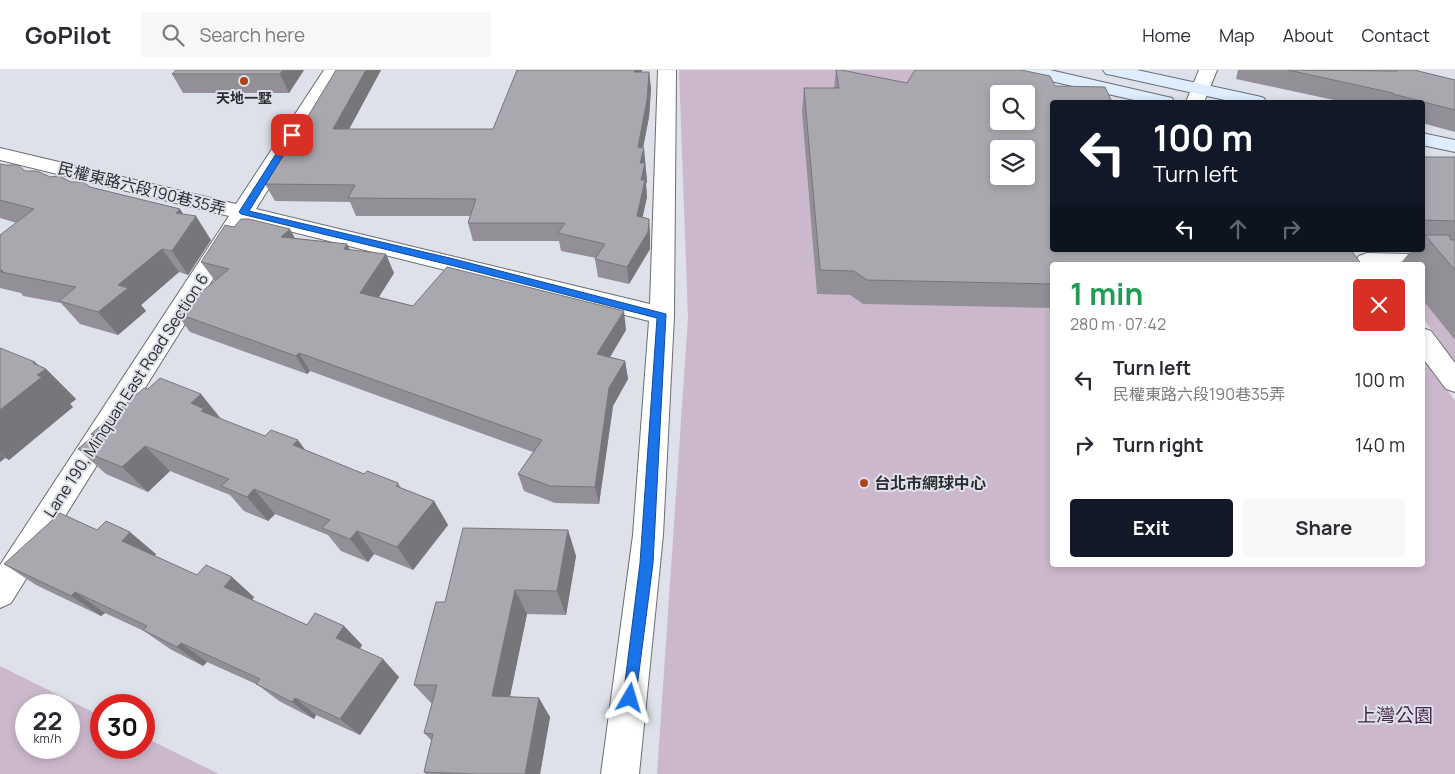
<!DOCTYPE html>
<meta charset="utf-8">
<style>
body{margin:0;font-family:Manrope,"Noto Sans TC",sans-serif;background:#f7f7f7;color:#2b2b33;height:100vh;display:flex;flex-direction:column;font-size:19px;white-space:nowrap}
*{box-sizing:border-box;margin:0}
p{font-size:16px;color:#7c7c81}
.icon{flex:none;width:28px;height:28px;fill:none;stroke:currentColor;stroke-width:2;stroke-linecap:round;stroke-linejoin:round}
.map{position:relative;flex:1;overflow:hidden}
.drawer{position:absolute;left:1050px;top:192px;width:375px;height:305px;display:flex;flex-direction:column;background:#fff;border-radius:5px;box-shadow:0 2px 8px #0003}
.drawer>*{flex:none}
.banner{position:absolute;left:1050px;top:30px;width:375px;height:152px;border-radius:5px;box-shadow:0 2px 8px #0003;background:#111827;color:#fff;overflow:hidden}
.tools{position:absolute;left:990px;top:15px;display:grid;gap:10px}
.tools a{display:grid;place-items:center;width:45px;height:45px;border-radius:5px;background:#fff;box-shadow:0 2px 8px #0003;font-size:25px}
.speed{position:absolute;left:15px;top:624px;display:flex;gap:10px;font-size:25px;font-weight:700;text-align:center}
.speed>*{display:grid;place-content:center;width:65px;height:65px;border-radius:50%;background:#fff;box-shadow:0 2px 8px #0003;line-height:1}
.speed small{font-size:12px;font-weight:400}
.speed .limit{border:8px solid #d22;background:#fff;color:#111}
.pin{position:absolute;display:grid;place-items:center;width:42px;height:42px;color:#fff;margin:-21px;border-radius:10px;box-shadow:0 2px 8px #0006}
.me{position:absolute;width:55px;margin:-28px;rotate:7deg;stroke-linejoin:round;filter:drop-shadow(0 0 4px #0008)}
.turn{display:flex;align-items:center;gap:18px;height:105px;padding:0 20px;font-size:22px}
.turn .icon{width:65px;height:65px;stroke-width:2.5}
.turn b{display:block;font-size:35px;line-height:42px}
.lanes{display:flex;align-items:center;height:48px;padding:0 20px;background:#0003;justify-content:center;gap:25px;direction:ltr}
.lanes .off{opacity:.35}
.round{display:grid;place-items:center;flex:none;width:52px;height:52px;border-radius:5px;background:#f7f7f7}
.overview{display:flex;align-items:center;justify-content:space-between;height:85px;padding:0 20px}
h1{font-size:30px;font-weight:700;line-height:38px;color:#1e9e55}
.cta{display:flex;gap:10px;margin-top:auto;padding:10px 20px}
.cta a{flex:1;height:58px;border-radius:5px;background:#111827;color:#fff;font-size:20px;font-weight:700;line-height:58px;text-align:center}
.cta a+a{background:#f7f7f7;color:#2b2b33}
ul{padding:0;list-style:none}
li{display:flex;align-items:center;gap:15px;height:65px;padding:0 20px}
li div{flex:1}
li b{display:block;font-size:19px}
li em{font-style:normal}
header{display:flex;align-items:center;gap:30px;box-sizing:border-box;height:70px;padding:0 25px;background:#fff;border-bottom:1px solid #e1e1e2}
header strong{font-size:24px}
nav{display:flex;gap:28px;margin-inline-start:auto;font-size:18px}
.search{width:350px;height:45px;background:#f7f7f7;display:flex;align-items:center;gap:12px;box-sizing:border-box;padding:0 18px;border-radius:5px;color:#7c7c81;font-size:19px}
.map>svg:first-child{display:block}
.green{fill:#ccb8cd;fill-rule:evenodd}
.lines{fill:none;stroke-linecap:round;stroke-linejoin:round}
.minor-casing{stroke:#6b6d74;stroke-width:2}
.secondary-casing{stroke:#6b6d74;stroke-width:2}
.minor{fill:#fff;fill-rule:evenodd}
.secondary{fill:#deeefe;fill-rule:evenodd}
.wall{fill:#929096}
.shaded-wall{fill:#77767a}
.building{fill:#aaa8af;stroke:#77767a;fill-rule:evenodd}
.route{fill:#1a73e8;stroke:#114b97}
.poi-dot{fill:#ab451b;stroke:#dee1e9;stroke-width:2}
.labels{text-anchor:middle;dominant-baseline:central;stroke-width:4;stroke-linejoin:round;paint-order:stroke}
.far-poi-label{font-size:14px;font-weight:bold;fill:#2c2d30;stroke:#dee1e9}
.street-label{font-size:16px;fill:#2c2d30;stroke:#dee1e9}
.poi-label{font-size:16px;font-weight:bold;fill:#2c2d30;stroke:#dee1e9;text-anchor:start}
.near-park-label{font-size:19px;fill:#48254c;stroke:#dee1e9}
</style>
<header>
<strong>GoPilot</strong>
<div class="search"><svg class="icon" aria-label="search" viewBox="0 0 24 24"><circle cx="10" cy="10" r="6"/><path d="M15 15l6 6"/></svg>Search here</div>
<nav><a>Home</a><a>Map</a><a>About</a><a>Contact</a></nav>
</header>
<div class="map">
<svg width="1455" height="704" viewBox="0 0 1455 704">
<rect width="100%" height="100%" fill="#dee1e9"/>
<!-- green -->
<path class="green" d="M679,0H982L1121,32H1052V495H1422L1423,286L1455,331V704H657L688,248ZM999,24H1026V51H999ZM999,79H1026V106H999Z
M1423,198H1455V292L1423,248Z
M0,596L101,646V678H144V667L219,704H0ZM26,635H69V678H26Z"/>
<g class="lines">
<defs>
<path id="minor" d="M324,0H342L256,139L650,234L658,0H676L674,246L663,465L639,704H601L633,465L649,251L249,151L11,533L0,538V495L229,146L0,90V78L236,134Z
M1199,0H1217L1204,32H1186Z
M1256,26L1263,28L1265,32H1246L1248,28Z
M1367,183L1455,185V201L1422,200V195H1358L1355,191L1359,186Z
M1422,258L1431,261L1455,293V322L1446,319L1422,287Z"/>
<path id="secondary" d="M1017,0H1050L1172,28L1174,32H1143L1020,4Z
M1103,0H1137L1257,26L1264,28L1266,32H1234L1112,5L1106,4Z
M1422,63L1455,70V82L1422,75Z"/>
</defs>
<!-- minor casing -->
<use href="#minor" class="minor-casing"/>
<!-- secondary casing -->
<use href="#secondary" class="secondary-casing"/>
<!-- minor -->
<use href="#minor" class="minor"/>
<!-- secondary -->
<use href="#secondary" class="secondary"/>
</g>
<!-- wall -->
<path class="wall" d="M304,0L289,23H183L172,4Z
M336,0H381L349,59H493L642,2H649L651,19L649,47L643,78L647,111L646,114L647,127L642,147L649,149L650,166V179L629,214L598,207L595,189L596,188L561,181L559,171H473L468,153L470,146H356L350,132L275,131L265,114L281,87L278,80L301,58Z
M836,0L1052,195V238L863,234L850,225L817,224L802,42L804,18H834Z
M1238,0H1414L1455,10V62L1422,53V32H1343L1236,9Z
M1422,87H1455V270L1422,229V195H1399L1410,182H1383L1380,180H1422Z
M0,94L25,101L71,112L90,117L180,139L183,144L211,170L188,205L179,202L141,235L146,241L118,265L80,254L61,233L23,226L21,223L0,218V165L17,153L0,148Z
M234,157L290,159L294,168L347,174L350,180L394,203L379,227L413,236L626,260L610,287L625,291L628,309L613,336L599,434L555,433L524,421L518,404L533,382L310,301L307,304L190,262L176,243L215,211L201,192Z
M0,278L46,299L76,329L70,334L73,337L9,390L5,388L0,392Z
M221,349L265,366L306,380L364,404L398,413L401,418L434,431L448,455L413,500L374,484L368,492L341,481L328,465L275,444L268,451L244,441L230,425L170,401L148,422L106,404L78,379L93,366L91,364Z
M97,460L156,484L155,486L197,505L254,527L252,530L307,555L344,556L362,575L360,579L399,607L360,665L316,645L314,649L279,631L258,615L207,592L203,596L170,579L144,561L105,543L101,546L36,515L4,494Z
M568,460L576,486L566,545L527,544L510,626L550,647L540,704H426L424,702L432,671L424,663L432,634L414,615Z"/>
<!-- shaded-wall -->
<path class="shaded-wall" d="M283,0H304L289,23L280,4Z
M366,0H381L340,76L333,59Z
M635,0H642L636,19L634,2Z
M649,2L651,19L649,47L642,83L644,78L647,111L646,114L647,127L639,164L637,146L638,77Z
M180,139L190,155L196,146L211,170L188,205L172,181L176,143Z
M649,149L650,166V179L629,214L627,197Z
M290,159L300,178L281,167Z
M347,174L356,193L344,179Z
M162,179L179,202L141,235L146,241L118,265L98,242L118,215Z
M386,184L394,203L370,241L360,223Z
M624,241L626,260L601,302L597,284Z
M299,283L310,301L307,304L296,286Z
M625,291L628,309L613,336L599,434L595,417L609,318Z
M35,292L44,300L46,299L76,329L70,334L73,337L9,390L0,383V340L37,305L33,293Z
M201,324L222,350L213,359L191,333Z
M298,370L317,396L293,375Z
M145,376L170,401L148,422L122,397Z
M0,384L5,388L0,392Z
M254,419L275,444L268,451L247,427Z
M434,431L448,455L413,500L397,477Z
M568,460L576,486L566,545L557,521Z
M357,461L374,484L368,492L350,469Z
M130,462L156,484L148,493L122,471Z
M232,507L254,527L247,538L224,517Z
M515,520L527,544L506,646L492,626Z
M75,522L105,543L101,546L71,526Z
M344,556L362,575L355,587L336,568Z
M181,573L207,592L203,596L177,577Z
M383,589L399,607L360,665L340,649Z
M295,628L316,645L314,649L292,632Z
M539,628L550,647L540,704H525Z"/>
<!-- building -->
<path class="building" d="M176,0H283L280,4H172Z
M336,0H366L333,59H493L517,0H635L634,2H649L647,30L638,77L644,78L640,93H645L641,110H645L637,146L649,149L648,162L627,197L595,189L605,174L558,163L565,153H468L476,129L348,128L355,115L265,114L286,80H278L293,58H301Z
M836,0H841L907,13L915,0H1021L1050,6L1055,16L1105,17L1112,32H1052V180H1351L1362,195H1052V214L867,210L854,201L820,200L804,18H839ZM999,24H1026V51H999ZM999,79H1026V106H999Z
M1288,0L1397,1V0H1414L1455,10V40L1393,24V23Z
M1422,87H1455V151L1422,150Z
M0,94L5,95H18L25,101H37L50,107L59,106L71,112H83L90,117L180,139L176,143L196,146L172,181L162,179L118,215L128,218L98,242L59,231L76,217L1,202L3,201L0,200V165L34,139L0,130Z
M241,149H249L290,159L281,167L347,174L344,179L386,184L360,223L413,236L447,197L624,241L597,284L625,291L609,318L595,417L550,416L518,404L542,370L299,283L296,286L176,243L229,199L201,192L225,155L234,157Z
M1425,165H1449L1451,170H1455V200Z
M0,278L35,292L33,293L46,299L37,305L42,307L0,340Z
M160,308L201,324L191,333L204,339L201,341L265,366L271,360L298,370L293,375L364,404L367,401L398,413L396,416L434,431L397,477L357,461L350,469L322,458L330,450L254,419L247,427L221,416L229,409L145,376L122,397L78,379L94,365L91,364L144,318L148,319Z
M60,443L97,460L106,451L130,462L122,471L197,505L206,495L232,507L224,517L307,555L315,543L344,556L336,568L383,589L340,649L295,628L292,632L256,614L260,609L181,573L177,577L143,560L147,556L75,522L71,526L4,494Z
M463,458L568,460L557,521L515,520L492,626L539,628L525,704H475L424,702L433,664L424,663L437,615H414L436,532H445Z"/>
<!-- route -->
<path class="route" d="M292,62L296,65L249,141L454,189L666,244L653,493L635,633L630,635L625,633L623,628L640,493L657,248L454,196L241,144L239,142L288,65Z"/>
<!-- markers -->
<g class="poi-dot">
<circle cx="244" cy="11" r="5"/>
<circle cx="864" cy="413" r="5"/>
</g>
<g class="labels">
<!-- far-poi labels -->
<g class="far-poi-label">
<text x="244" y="27">天地一墅</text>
</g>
<!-- street labels -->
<g class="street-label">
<text transform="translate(142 118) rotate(14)">民權東路六段190巷35弄</text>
<text transform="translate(126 325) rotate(-57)">Lane 190, Minquan East Road Section 6</text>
</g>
<!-- poi labels -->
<g class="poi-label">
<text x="874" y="413">台北市網球中心</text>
</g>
<!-- near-park labels -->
<g class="near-park-label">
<text x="1395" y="645">上灣公園</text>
</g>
</g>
</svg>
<div class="tools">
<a><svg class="icon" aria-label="search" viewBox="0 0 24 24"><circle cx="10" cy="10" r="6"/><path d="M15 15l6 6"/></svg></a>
<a><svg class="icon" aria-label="layers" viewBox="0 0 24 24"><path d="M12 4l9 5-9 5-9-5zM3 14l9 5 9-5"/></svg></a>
</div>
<div class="speed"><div>22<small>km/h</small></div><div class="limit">30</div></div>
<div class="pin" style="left:292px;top:65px;background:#d93025"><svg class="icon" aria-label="arrive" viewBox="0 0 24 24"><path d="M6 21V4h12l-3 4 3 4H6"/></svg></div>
<svg class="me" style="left:630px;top:628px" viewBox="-20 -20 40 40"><path d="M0-17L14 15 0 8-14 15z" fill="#1a73e8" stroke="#fff" stroke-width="4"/></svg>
<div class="banner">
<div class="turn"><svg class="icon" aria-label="left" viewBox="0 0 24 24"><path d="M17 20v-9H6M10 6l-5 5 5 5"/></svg><div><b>100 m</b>Turn left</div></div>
<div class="lanes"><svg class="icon" aria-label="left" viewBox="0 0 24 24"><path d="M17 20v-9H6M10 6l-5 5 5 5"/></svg><svg class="icon off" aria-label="ahead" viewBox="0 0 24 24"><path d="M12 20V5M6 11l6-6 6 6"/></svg><svg class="icon off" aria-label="right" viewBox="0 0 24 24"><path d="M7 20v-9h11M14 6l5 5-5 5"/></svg></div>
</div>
<section class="drawer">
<div class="overview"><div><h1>1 min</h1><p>280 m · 07:42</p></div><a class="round" style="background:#d93025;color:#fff"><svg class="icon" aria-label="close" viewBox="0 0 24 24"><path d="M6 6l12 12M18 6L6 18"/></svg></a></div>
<ul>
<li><svg class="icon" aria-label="left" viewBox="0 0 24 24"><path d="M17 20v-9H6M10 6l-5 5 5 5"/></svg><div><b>Turn left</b><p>民權東路六段190巷35弄</p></div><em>100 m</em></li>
<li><svg class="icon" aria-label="right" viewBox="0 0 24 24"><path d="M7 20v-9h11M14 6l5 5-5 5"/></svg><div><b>Turn right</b></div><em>140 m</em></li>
</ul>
<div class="cta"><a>Exit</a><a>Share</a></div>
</section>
</div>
